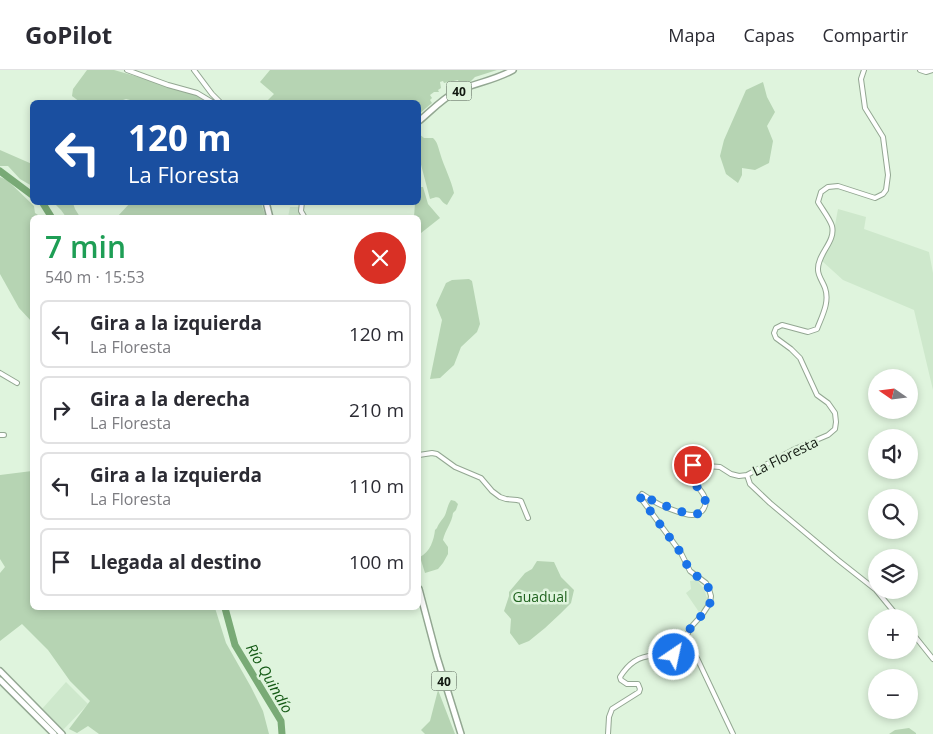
<!DOCTYPE html>
<html lang="es">
<meta charset="utf-8">
<style>
body{margin:0;font-family:"Open Sans",sans-serif;background:#f7f7f7;color:#2b2b33;height:100vh;display:flex;flex-direction:column;font-size:19px;white-space:nowrap}
*{box-sizing:border-box;margin:0}
p{font-size:16px;color:#7c7c81}
.icon{flex:none;width:28px;height:28px;fill:none;stroke:currentColor;stroke-width:2;stroke-linecap:round;stroke-linejoin:round}
.map{position:relative;flex:1;overflow:hidden}
.sheet{position:absolute;left:30px;top:145px;width:391px;height:395px;display:flex;flex-direction:column;background:#fff;border-radius:8px;box-shadow:0 2px 8px #0003}
.sheet>*{flex:none}
.top-card{position:absolute;left:30px;top:30px;width:391px;height:105px;border-radius:8px;box-shadow:0 2px 8px #0003;background:#1a4fa0;color:#fff;overflow:hidden}
.needle{width:32px;rotate:284deg}
.fabs{position:absolute;left:868px;top:299px;display:grid;gap:10px}
.fabs a{display:grid;place-items:center;width:50px;height:50px;border-radius:50%;background:#fff;box-shadow:0 2px 8px #0003;font-size:25px}
.pin{position:absolute;display:grid;place-items:center;width:42px;height:42px;color:#fff;margin:-21px;border:2px solid #fff;border-radius:50%;box-shadow:0 1px 5px #0007}
.me{position:absolute;width:55px;margin:-28px;rotate:34deg;stroke-linejoin:round;filter:drop-shadow(0 0 4px #0008)}
.turn{display:flex;align-items:center;gap:18px;height:105px;padding:0 15px;font-size:22px}
.turn .icon{width:65px;height:65px;stroke-width:2.5}
.turn b{display:block;font-size:35px;line-height:42px}
.round{display:grid;place-items:center;flex:none;width:52px;height:52px;border-radius:26px;background:#f7f7f7}
.headline{display:flex;align-items:center;justify-content:space-between;height:85px;padding:0 15px}
h1{font-size:30px;font-weight:600;line-height:38px;color:#1e9e55}
ul{padding:0;list-style:none}
li{display:flex;align-items:center;gap:15px;height:68px;margin:0 10px 8px;padding:0 5px;border:2px solid #e1e1e2;border-radius:8px}
li div{flex:1}
li b{display:block;font-size:19px}
li em{font-style:normal}
header{display:flex;align-items:center;gap:30px;box-sizing:border-box;height:70px;padding:0 25px;background:#fff;border-bottom:1px solid #e1e1e2}
header strong{font-size:24px}
nav{display:flex;gap:28px;margin-inline-start:auto;font-size:18px}
.map>svg:first-child{display:block}
.built{fill:#cee8cc}
.green{fill:#b6d4b3}
.lines{fill:none;stroke-linecap:round;stroke-linejoin:round}
.river{stroke:#79aa76;stroke-width:7}
.minor-casing{stroke:#93a792;stroke-width:6}
.major-casing{stroke:#93a792;stroke-width:8}
.minor{stroke:#fff;stroke-width:4}
.major{stroke:#fff;stroke-width:5}
.route{stroke:#1a73e8;stroke-width:9;stroke-dasharray:0 16.2}
.labels{text-anchor:middle;dominant-baseline:central;stroke-width:5;stroke-linejoin:round;paint-order:stroke}
.shield{fill:#dff4dd;stroke:#4f5a4e;stroke-width:1}
.shield-label{font-size:12px;font-weight:bold;fill:#111810}
.street-label{font-size:14px;fill:#111810;stroke:#dff4dd}
.park-label{font-size:14px;fill:#20631f;stroke:#dff4dd}
.water-label{font-size:15px;font-style:italic;fill:#135914;stroke:#dff4dd}
</style>
<header>
<strong>GoPilot</strong>
<nav><a>Mapa</a><a>Capas</a><a>Compartir</a></nav>
</header>
<div class="map">
<svg width="933" height="664" viewBox="0 0 933 664">
<rect width="100%" height="100%" fill="#dff4dd"/>
<!-- built -->
<path class="built" d="M290,137H299L302,147H288Z
M838,139L866,147L864,159L929,182L933,203V320L914,240L843,210L822,191L834,166L835,155Z
M697,510L704,519L707,528V534L704,538L699,542L686,523L691,519L690,511Z
M66,612L88,634L63,660L42,639Z"/>
<!-- green -->
<path class="green" d="M87,0H114L149,10L196,25L209,32H138L126,29L117,32H80L72,26L73,19Z
M270,0H497L475,7L469,13L460,15L458,10L444,13L443,11L440,12L441,18L438,20L439,22H434L430,25L432,28L430,30L432,33L419,44V32H266L274,24L260,12Z
M763,12L767,27L775,42L767,56L773,71L769,93L755,100L742,98V105L738,113L726,104L720,86L724,70L746,20Z
M419,64L424,68H433C438,73 438,77 440,83C444,97 451,109 454,123L447,135C438,131 443,124 430,129L419,87Z
M0,80L32,94V116L20,109L8,96H0Z
M0,107L7,110L31,133L34,136L35,143L41,147L32,148V252L19,238L0,204Z
M419,110L420,117H423L428,134L440,148L421,163H419V148L414,147L415,133L419,132Z
M131,132L261,133L266,147H117Z
M54,133H73L75,139L80,147H66L61,140Z
M469,209L472,211L480,254L477,262L461,277L454,295L440,308L430,309L442,250L436,235L446,213L452,210Z
M32,401V538H215L226,573L251,617L263,641L269,664H99L88,656L77,663L69,659L90,631L70,611L48,580L22,554L0,571V503L5,497L0,489V405Z
M451,430L455,431L458,434L456,440L453,443C452,453 445,460 443,470L448,477V484L443,493L438,499L425,503L420,487C430,482 434,470 435,460L437,458C439,453 441,451 444,447C447,442 447,436 451,430Z
M537,491L554,492L561,507L574,520L571,533L560,544L545,558L529,571L519,575L510,563L511,549L504,541L509,526V522L525,503L532,499Z
M438,620L455,664H425L421,660L430,651Z
M909,658L916,663V664H889L895,660Z"/>
<g class="lines">
<!-- river -->
<path class="river" d="M0,101L32,125
M42,132L52,148
M225,538L235,575L281,651L282,664"/>
<defs>
<path id="minor" d="M127,0L168,15L197,23L212,32
M194,0L212,24L220,32
M920,0L926,2L933,0
M302,132L301,141L305,148
M0,303L17,313
M0,365H4
M419,385L432,383L437,384L455,397L481,408L492,421L500,427L506,429L517,430L521,431L528,448
M747,405L750,414L770,433L838,490L876,520
M876,520L899,548
M909,559L933,589
M608,664L609,647L612,639L639,622L640,619L638,614H627L621,610L620,607C628,594 640,585 655,586C660,586 666,588 671,586C677,585 682,578 686,574
M733,664L697,588L686,574L687,565L691,557L702,545L710,533L711,526L709,519L706,513L690,501L681,483L640,427L642,424C645,426 648,428 652,430C658,435 684,445 692,445C695,445 699,443 702,441C714,427 693,415 688,404C686,401 687,400 688,397L693,395L720,397L731,404L739,406L747,405L795,379L828,365L835,359L836,352L835,343L828,333L817,325L800,288L791,279L776,268L774,263L776,258L782,255L808,262L817,259C822,246 830,232 825,218C823,212 818,206 818,200C817,184 836,172 832,156C830,149 822,139 818,132L821,122L828,117L838,116L875,128L883,124L886,120L888,105L883,67L865,38L861,9L864,0"/>
<path id="major" d="M419,51C431,41 443,28 457,21C475,13 496,10 513,0
M266,132L270,148
M419,519L437,587L461,664
M0,601L62,664
M0,610L54,664"/>
</defs>
<!-- minor casing -->
<use href="#minor" class="minor-casing"/>
<!-- major casing -->
<use href="#major" class="major-casing"/>
<!-- minor -->
<use href="#minor" class="minor"/>
<!-- major -->
<use href="#major" class="major"/>
</g>
<g class="lines">
<!-- route -->
<path class="route" d="M674,585L686,574L687,565L691,557L702,545L710,533L711,526L709,519L706,513L690,501L681,483L640,427L642,424L655,432L688,444C693,445 699,445 702,440C713,426 693,416 688,405C686,401 687,401 688,397L693,395"/>
</g>
<g class="labels">
<!-- shield labels -->
<g class="shield">
<rect x="446.5" y="11.5" width="25" height="19" rx="4"/>
<rect x="431.5" y="601.5" width="25" height="19" rx="4"/>
</g>
<g class="shield-label">
<text x="459" y="21">40</text>
<text x="444" y="611">40</text>
</g>
<!-- street labels -->
<g class="street-label">
<text transform="translate(785 386) rotate(-26)">La Floresta</text>
</g>
<!-- park labels -->
<g class="park-label">
<text x="540" y="526">Guadual</text>
</g>
<!-- water labels -->
<g class="water-label">
<text transform="translate(270 608) rotate(60)">Río Quindío</text>
</g>
</g>
</svg>
<div class="fabs">
<a><svg class="needle" viewBox="-14 -14 28 28"><path d="M0-13l5 13h-10z" fill="#e53935"/><path d="M0 13l5-13h-10z" fill="#7c7c81"/></svg></a>
<a><svg class="icon" aria-label="sound" viewBox="0 0 24 24"><path d="M4 9h4l5-4v14l-5-4H4zM17 9q2 3 0 6"/></svg></a>
<a><svg class="icon" aria-label="search" viewBox="0 0 24 24"><circle cx="10" cy="10" r="6"/><path d="M15 15l6 6"/></svg></a>
<a><svg class="icon" aria-label="layers" viewBox="0 0 24 24"><path d="M12 4l9 5-9 5-9-5zM3 14l9 5 9-5"/></svg></a>
<a>+</a>
<a>−</a>
</div>
<div class="pin" style="left:693px;top:395px;background:#d93025"><svg class="icon" aria-label="arrive" viewBox="0 0 24 24"><path d="M6 21V4h12l-3 4 3 4H6"/></svg></div>
<svg class="me" style="left:674px;top:585px" viewBox="-20 -20 40 40"><circle r="17" fill="#1a73e8" stroke="#fff" stroke-width="3"/><path d="M0-11L8 9 0 5-8 9z" fill="#fff"/></svg>
<div class="top-card">
<div class="turn"><svg class="icon" aria-label="left" viewBox="0 0 24 24"><path d="M17 20v-9H6M10 6l-5 5 5 5"/></svg><div><b>120 m</b>La Floresta</div></div>
</div>
<section class="sheet">
<div class="headline"><div><h1>7 min</h1><p>540 m · 15:53</p></div><a class="round" style="background:#d93025;color:#fff"><svg class="icon" aria-label="close" viewBox="0 0 24 24"><path d="M6 6l12 12M18 6L6 18"/></svg></a></div>
<ul>
<li><svg class="icon" aria-label="left" viewBox="0 0 24 24"><path d="M17 20v-9H6M10 6l-5 5 5 5"/></svg><div><b>Gira a la izquierda</b><p>La Floresta</p></div><em>120 m</em></li>
<li><svg class="icon" aria-label="right" viewBox="0 0 24 24"><path d="M7 20v-9h11M14 6l5 5-5 5"/></svg><div><b>Gira a la derecha</b><p>La Floresta</p></div><em>210 m</em></li>
<li><svg class="icon" aria-label="left" viewBox="0 0 24 24"><path d="M17 20v-9H6M10 6l-5 5 5 5"/></svg><div><b>Gira a la izquierda</b><p>La Floresta</p></div><em>110 m</em></li>
<li><svg class="icon" aria-label="arrive" viewBox="0 0 24 24"><path d="M6 21V4h12l-3 4 3 4H6"/></svg><div><b>Llegada al destino</b></div><em>100 m</em></li>
</ul>
</section>
</div>
